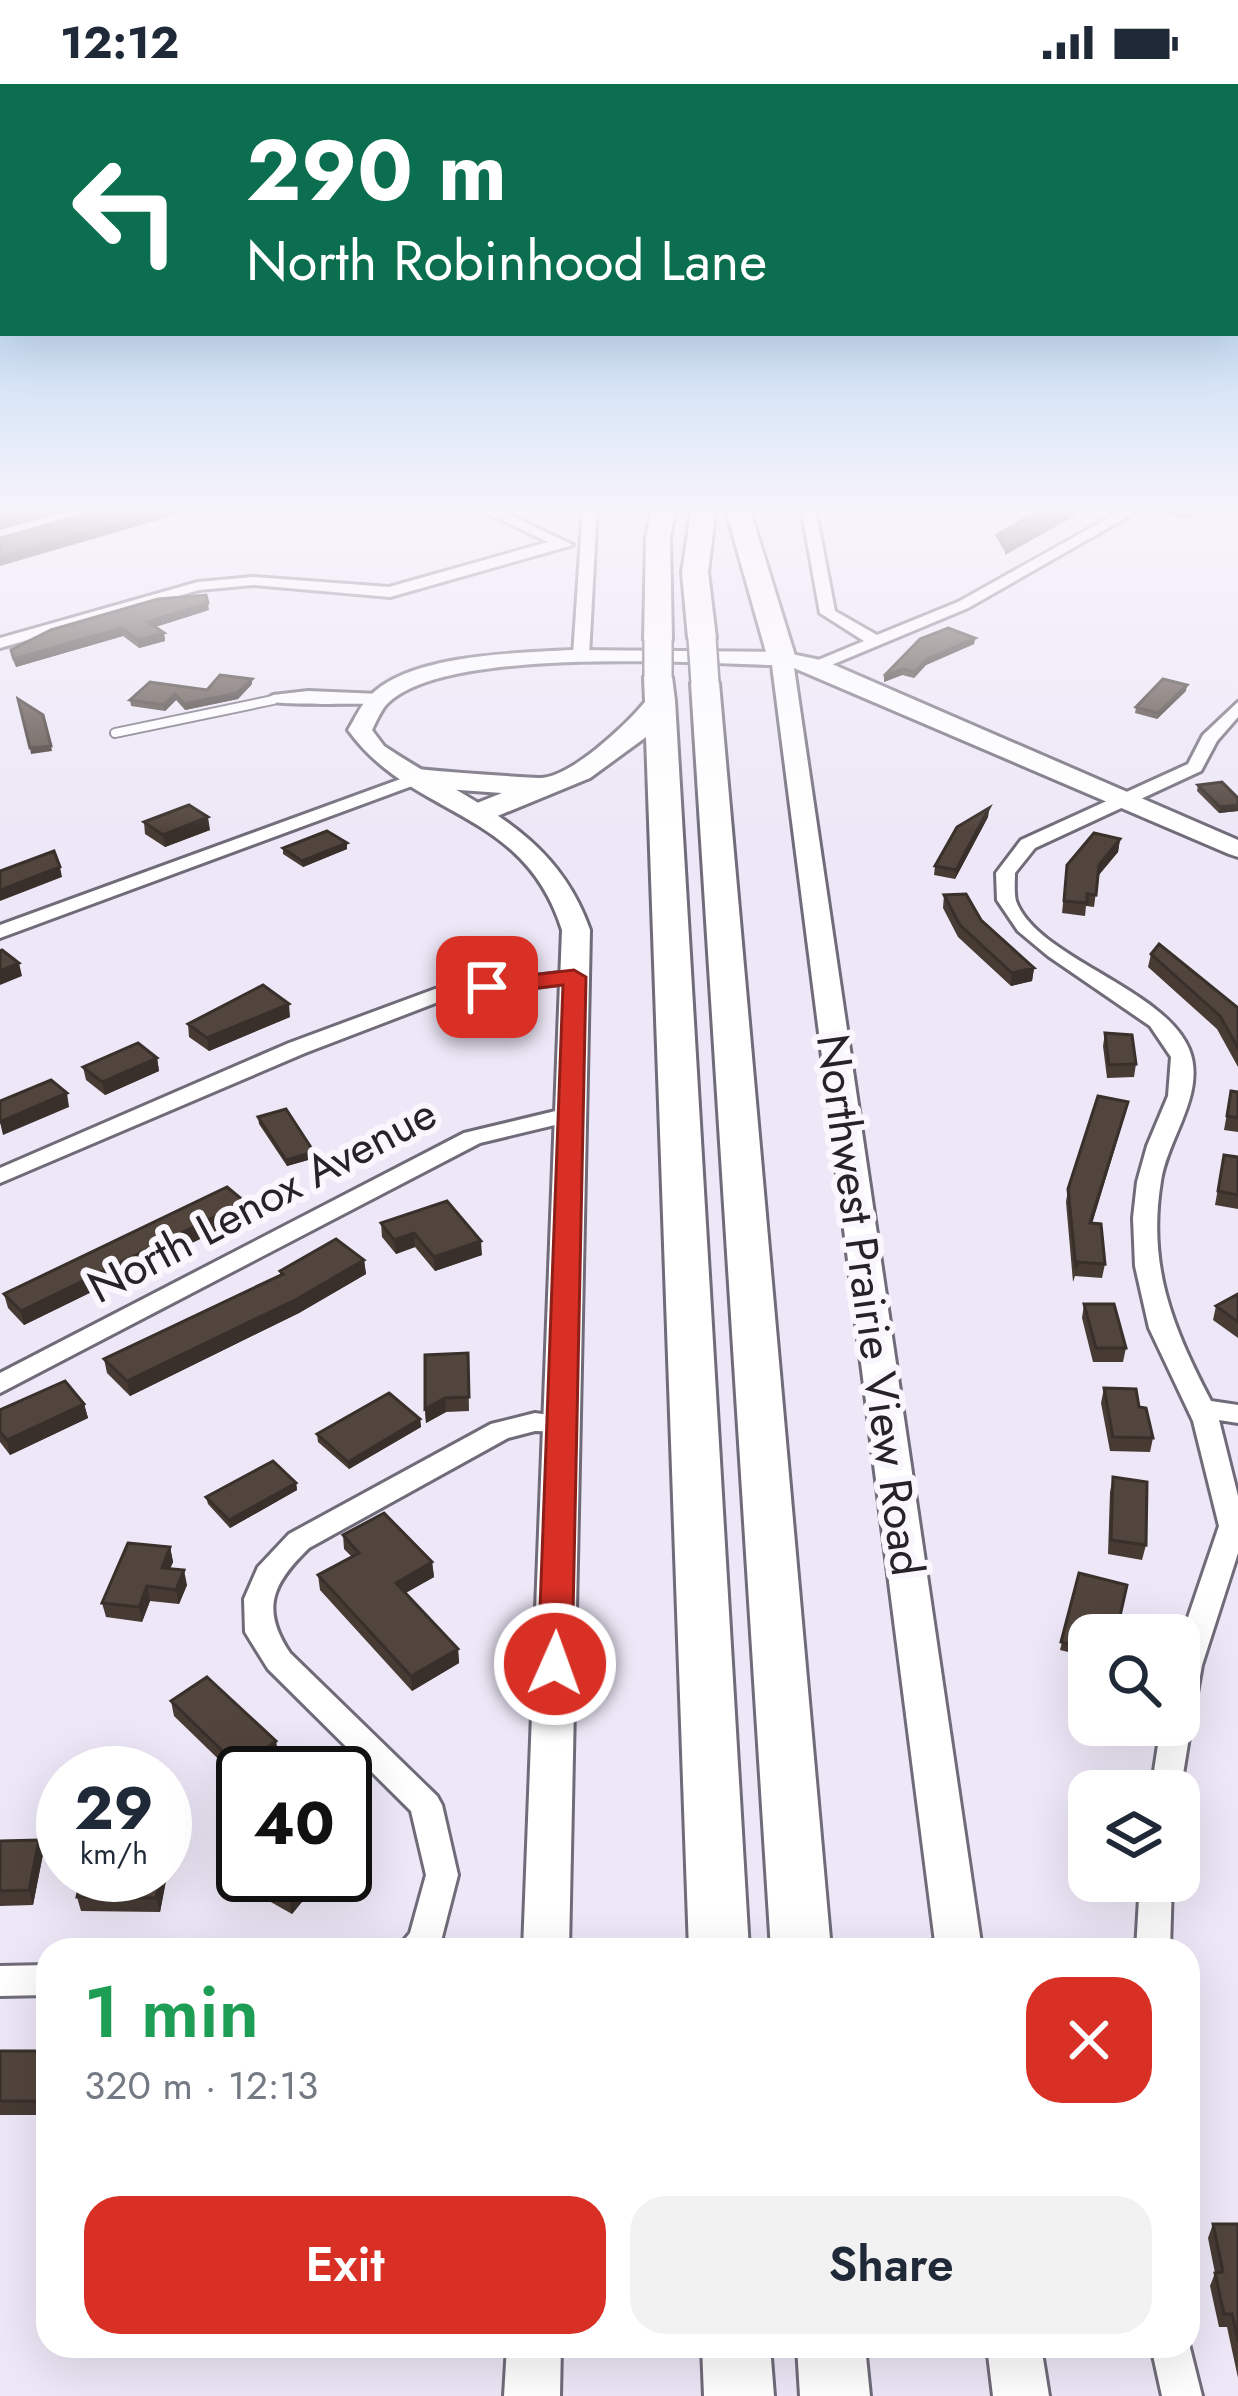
<!DOCTYPE html>
<meta charset="utf-8">
<style>
body{margin:0;font-family:Jost,sans-serif;background:#f2f2f3;color:#1f2937;height:100vh;display:flex;flex-direction:column;font-size:45px;white-space:nowrap}
*{box-sizing:border-box;margin:0}
p{font-size:39px;color:#747a83}
.icon{flex:none;width:66px;height:66px;fill:none;stroke:currentColor;stroke-width:2;stroke-linecap:round;stroke-linejoin:round}
.map{position:relative;flex:1;overflow:hidden}
.sheet{position:absolute;left:36px;top:1854px;width:1164px;height:420px;display:flex;flex-direction:column;background:#fff;border-radius:36px;box-shadow:0 12px 48px #0002}
.sheet>*{flex:none}
.top-card{position:absolute;left:0px;top:0px;width:1239px;height:252px;box-shadow:0 12px 48px #0002;background:#0b6e4f;color:#fff;overflow:hidden}
.controls{position:absolute;left:1068px;top:1530px;display:grid;gap:24px}
.controls a{display:grid;place-items:center;width:132px;height:132px;border-radius:24px;background:#fff;box-shadow:0 12px 48px #0002;font-size:60px}
.speed{position:absolute;left:36px;top:1662px;display:flex;gap:24px;font-size:60px;font-weight:700;text-align:center}
.speed>*{display:grid;place-content:center;width:156px;height:156px;border-radius:50%;background:#fff;box-shadow:0 12px 48px #0002;line-height:1}
.speed small{font-size:30px;font-weight:400}
.speed .limit{border:6px solid #111;border-radius:18px;background:#fff;color:#111}
.pin{position:absolute;display:grid;place-items:center;width:102px;height:102px;color:#fff;margin:-51px;border-radius:24px;box-shadow:0 6px 18px #0006}
.me{position:absolute;width:132px;margin:-66px;rotate:2deg;stroke-linejoin:round;filter:drop-shadow(0 0 9px #0008)}
.turn{display:flex;align-items:center;gap:42px;height:252px;padding:0 48px;font-size:54px}
.turn .icon{width:156px;height:156px;stroke-width:2.5}
.turn b{display:block;font-size:84px;line-height:102px}
.round{display:grid;place-items:center;flex:none;width:126px;height:126px;border-radius:36px;background:#f2f2f3}
.overview{display:flex;align-items:center;justify-content:space-between;height:204px;padding:0 48px}
h1{font-size:72px;font-weight:600;line-height:90px;color:#1e9e55}
.action{display:flex;gap:24px;margin-top:auto;padding:24px 48px}
.action a{flex:1;height:138px;border-radius:36px;background:#d93025;color:#fff;font-size:48px;font-weight:600;line-height:138px;text-align:center}
.action a+a{background:#f2f2f3;color:#1f2937}
.status{display:flex;justify-content:space-between;align-items:center;height:84px;padding:0 60px;background:#fff;direction:ltr}
.status svg{height:33px;fill:currentColor}
.map>svg:first-child{display:block}
.lines{fill:none;stroke-linecap:round;stroke-linejoin:round}
.lane-casing{stroke:#706b79;stroke-width:12}
.street-casing{stroke:#706b79;stroke-width:6}
.secondary-casing{stroke:#706b79;stroke-width:6}
.highway-casing{stroke:#706b79;stroke-width:6}
.lane{stroke:#fff;stroke-width:8}
.street{fill:#fff;fill-rule:evenodd}
.secondary{fill:#fff;fill-rule:evenodd}
.highway{fill:#fff;fill-rule:evenodd}
.highway-bridge-casing{stroke:#706b79;stroke-width:32;stroke-linecap:butt}
.highway-bridge{stroke:#fff;stroke-width:27}
.wall{fill:#473b34}
.shaded-wall{fill:#39302b}
.building{fill:#52453d;stroke:#39302b;stroke-width:3}
.route{fill:#d93025;stroke:#8d1f18;stroke-width:3}
.labels{text-anchor:middle;dominant-baseline:central;stroke-width:12;stroke-linejoin:round;paint-order:stroke}
.street-label{font-size:45px;fill:#252228;stroke:#f9f7fd}
</style>
<div class="status"><b>12:12</b><svg viewBox="0 0 49 12"><path d="M0 12V9h3v3zM5 12V6h3v6zM10 12V3h3v9zM15 12V0h3v12zM26 1h20v11H26zM47 4h2v5h-2z"/></svg></div>
<div class="map">
<svg width="1238" height="2312" viewBox="0 0 1238 2312">
<rect width="100%" height="100%" fill="#ede7f7"/>
<g class="lines">
<defs>
<path id="lane" d="M115,649L273,616"/>
<path id="street" d="M474,423H493L573,461L390,513L253,501L199,506L0,564V554L198,498L253,493L389,503L548,458Z
M583,423H597L589,572L581,577L573,572Z
M801,423H815L835,527L877,551L958,518L1128,423H1145L968,524L817,587L809,582L811,579L864,557L820,529Z
M308,607L380,610L388,615L380,620C360,619 274,622 265,616L273,611Z
M1238,618V633L1217,657L1201,687L1035,764L1015,789C1015,797 1014,809 1016,817C1037,874 1164,904 1189,965C1207,1009 1167,1055 1161,1097C1147,1183 1173,1244 1211,1317L1238,1321V1339L1219,1336L1238,1412V1469L1202,1581L1194,1626L1188,1635L1191,1641L1179,1715V1707H1151L1161,1641H1179V1560L1219,1442L1193,1337L1149,1244L1135,1182L1133,1134L1137,1098L1147,1062L1168,1012L1171,973L1150,942L1048,872L1018,847L997,816L996,789L1021,756L1188,680L1203,651Z
M417,689L426,694L423,698L0,854V841Z
M575,887L585,893L582,897L446,915L305,969L0,1099V1084L289,959L435,905Z
M572,1023L583,1030L580,1035L480,1059L0,1309V1289L464,1049Z
M535,1329L571,1334L575,1341L571,1348L535,1347L508,1354L309,1464C273,1499 260,1524 290,1569L437,1712L442,1721L458,1791L441,1857L437,1866H396L410,1849L426,1791L411,1727L268,1585L245,1548L244,1515L258,1483L289,1450L491,1340Z
M1140,1797H1172L1170,1866H1136Z
M48,1881V1911L0,1912V1882Z
M1188,2256L1202,2312H1162L1151,2262H1188Z"/>
<path id="secondary" d="M572,566L782,568L825,577L1238,756V773L1229,770L794,584L982,1866H936L772,581C691,579 441,562 386,621C380,628 376,638 372,646L384,662C467,718 554,743 590,846L569,1866H523L562,846C523,723 412,735 348,646C355,635 360,622 369,613C408,570 518,569 572,566Z
M507,2262H561L560,2312H504Z
M987,2262H1041L1049,2312H993Z"/>
<path id="highway" d="M652,423H676L670,454L672,556L658,564L644,556L646,454Z
M692,423H716L708,488L716,554L702,562L688,554L682,488Z
M725,423H749L796,575L792,581L782,583L768,575Z
M658,584L672,593L675,617L749,1866H689L646,653L590,694L478,740L462,730L467,723L502,709L417,703L402,694L417,685C458,689 500,692 539,694C569,695 626,641 645,618L644,593Z
M705,590L719,599L831,1866H771L691,599Z
M702,2262H770L774,2312H704Z
M797,2262H865L870,2312H800Z"/>
</defs>
<!-- lane casing -->
<use href="#lane" class="lane-casing"/>
<!-- street casing -->
<use href="#street" class="street-casing"/>
<!-- secondary casing -->
<use href="#secondary" class="secondary-casing"/>
<!-- highway casing -->
<use href="#highway" class="highway-casing"/>
<!-- lane -->
<use href="#lane" class="lane"/>
<!-- street -->
<use href="#street" class="street"/>
<!-- secondary -->
<use href="#secondary" class="secondary"/>
<!-- highway -->
<use href="#highway" class="highway"/>
<defs>
<path id="highway-bridge" d="M702,554L705,599
M658,556V593"/>
</defs>
<!-- highway-bridge casing -->
<use href="#highway-bridge" class="highway-bridge-casing"/>
<!-- highway-bridge -->
<use href="#highway-bridge" class="highway-bridge"/>
</g>
<!-- wall -->
<path class="wall" d="M1158,423H1208L1186,435L1157,428Z
M209,526L155,543L164,549L165,557L139,564L123,552L16,583L12,574L11,566Z
M975,554L974,560L926,581L914,594L902,591L884,598V592Z
M252,595V600L238,615L185,626L176,616L165,627L131,622L130,616L207,606Z
M1186,607L1157,635L1135,629L1136,623Z
M1198,701L1238,714V727L1219,729L1197,707Z
M989,724L988,733L955,795L934,791L935,782Z
M144,738L210,746L165,763L145,750Z
M1120,755L1118,768L1098,792L1094,823L1086,822L1085,832L1062,829L1067,781Z
M283,764L347,765L303,783L283,770Z
M944,811L981,836L1034,884L1032,897L1011,902L958,853L943,824Z
M1151,870L1238,924V983L1217,945L1148,883Z
M290,933L209,967L189,953L188,940Z
M1105,949L1136,980L1134,993L1107,994L1103,962Z
M157,974L159,987L105,1011L86,996L83,983Z
M1231,1007L1238,1008V1048L1224,1046Z
M1128,1018L1092,1139L1105,1180L1102,1194L1075,1192L1073,1198L1066,1118L1068,1105Z
M258,1033L314,1068L315,1074L287,1082L259,1040Z
M1224,1071L1238,1073V1125L1215,1121Z
M245,1118L247,1132L24,1241L8,1224L4,1210Z
M381,1139L482,1171L435,1187L415,1163L396,1170L382,1153Z
M364,1176L366,1190L299,1229L130,1312L107,1289L104,1275L280,1191V1187Z
M1238,1210V1254L1213,1236L1216,1222Z
M1084,1220L1126,1264L1123,1278H1093L1082,1234Z
M468,1269L469,1327L446,1328L426,1339L425,1325Z
M1104,1304L1139,1323L1153,1354L1150,1368L1110,1367L1101,1319Z
M84,1320L88,1334L10,1371L0,1358V1326Z
M420,1335L421,1343L349,1385L318,1358L317,1350Z
M1113,1393L1146,1461L1142,1476L1108,1470L1110,1408Z
M296,1399L297,1406L230,1444L208,1420L206,1413Z
M343,1451L432,1478L434,1493L405,1509L458,1565L459,1579L412,1607L320,1506L318,1491L352,1473L344,1465Z
M170,1463L173,1478L170,1485L187,1501L179,1520L150,1517L142,1538L106,1533L102,1519Z
M1079,1489L1089,1551V1573L1060,1566Z
M171,1617L276,1657L278,1672L243,1689L242,1698L174,1632Z
M39,1756L43,1770L33,1821L0,1822V1757Z
M169,1781L160,1828L81,1827L77,1813Z
M244,1791H324L292,1830L246,1804Z
M0,1967H48V2031H0Z
M1213,2140H1238V2294L1227,2243H1219L1210,2202L1215,2189L1208,2154Z"/>
<!-- shaded-wall -->
<path class="shaded-wall" d="M54,423H84L0,446V438Z
M174,423H203L0,482V473Z
M1083,423H1091L1005,471V465Z
M1194,423H1208L1186,435L1187,427Z
M208,519L209,526L149,545L148,538Z
M121,544L123,552L16,583L14,575Z
M164,549L165,557L139,564L138,556Z
M975,554L974,560L926,581L914,594L915,588L927,575Z
M903,585L902,591L884,598V592Z
M252,595V600L238,615L185,626L184,620Z
M1187,601L1186,607L1157,635L1158,629Z
M175,610L176,616L165,627L164,621Z
M51,662L52,667L31,670L30,664Z
M1238,721V727L1219,729L1220,723Z
M989,724L988,733L955,795L956,786Z
M208,733L210,746L165,763L163,751Z
M1120,755L1118,768L1097,793L1099,781Z
M347,759V765L303,783L302,777Z
M60,783L62,793L0,817V806Z
M19,879L22,892L0,901V887Z
M1034,884L1032,897L1011,902L1012,889Z
M289,920L290,933L209,967L207,954Z
M157,974L159,987L105,1011L102,998Z
M67,1009L69,1023L3,1051L0,1038Z
M1128,1018L1125,1031L1088,1153L1090,1139Z
M314,1068L315,1074L287,1082L286,1076Z
M245,1118L247,1132L24,1241L21,1227Z
M414,1149L415,1163L396,1170L394,1156Z
M481,1157L482,1171L435,1187L434,1173Z
M364,1176L366,1190L299,1229L130,1312L127,1297Z
M445,1314L446,1328L426,1339L425,1325Z
M84,1320L88,1334L10,1371L7,1356Z
M420,1335L421,1343L349,1385L348,1378Z
M296,1399L297,1406L230,1444L229,1436Z
M170,1463L173,1478L164,1498L162,1484Z
M432,1478L434,1493L397,1514L396,1499Z
M184,1486L187,1501L179,1520L176,1506Z
M147,1502L150,1517L142,1538L139,1523Z
M458,1565L459,1579L412,1607L411,1592Z
M276,1657L278,1672L254,1689H243L242,1698L239,1683Z
M356,1736L358,1751L345,1766V1750Z
M39,1756L43,1770L33,1821L29,1806Z
M166,1766L169,1781L160,1828L156,1814L161,1791H165Z
M310,1791H324L292,1830L289,1816Z"/>
<!-- building -->
<path class="building" d="M0,423H54L0,438Z
M111,423H174L0,473V454Z
M1045,423H1083L1005,465L997,451Z
M206,511L208,519L148,538L164,549L138,556L121,544L14,575L11,566L51,546L158,515Z
M948,544L975,554L927,575L915,588L903,585L884,592L920,555Z
M220,591L252,595L237,609L184,620L175,610L164,621L130,616L150,598L207,606Z
M1163,595L1187,601L1158,629L1136,623Z
M18,615L43,631L51,662L30,664Z
M1222,698L1238,714V721L1220,723L1198,701Z
M189,721L208,733L163,751L144,738Z
M989,724L956,786L935,782L957,743Z
M327,747L347,759L302,777L283,764Z
M1094,749L1120,755L1099,781L1096,811L1087,810V819L1064,817L1067,781Z
M54,767L60,783L0,806V787Z
M966,810L981,836L1034,884L1012,889L960,841L944,811Z
M1159,860L1238,924V964L1220,932L1151,870Z
M2,866L19,879L0,887V867Z
M263,901L289,920L207,954L188,940Z
M1105,949L1132,951L1136,980L1109,981Z
M138,959L157,974L102,998L83,983Z
M51,996L67,1009L0,1038V1017Z
M1231,1007L1238,1008V1034L1227,1032Z
M1098,1012L1128,1018L1090,1139L1101,1140L1105,1180L1078,1178L1076,1184L1068,1105Z
M286,1025L314,1068L286,1076L258,1033Z
M1224,1071L1238,1073V1111L1218,1107Z
M227,1103L245,1118L21,1227L4,1210Z
M447,1117L481,1157L434,1173L414,1149L394,1156L381,1139Z
M336,1155L364,1176L297,1215L127,1297L104,1275L283,1190L280,1187Z
M1238,1210V1238L1216,1222Z
M1084,1220H1114L1126,1264H1096Z
M468,1269L469,1313L445,1314L425,1325V1271Z
M65,1297L84,1320L7,1356L0,1348V1326Z
M1104,1304L1136,1305L1139,1323L1146,1324L1153,1354L1113,1353Z
M389,1309L420,1335L348,1378L317,1350Z
M273,1377L296,1399L229,1436L206,1413Z
M1113,1393L1147,1398L1146,1461L1111,1456Z
M384,1429L432,1478L396,1499L458,1565L411,1592L318,1491L359,1469L343,1451Z
M128,1459L170,1463L162,1484L184,1486L176,1506L147,1502L139,1523L102,1519Z
M1079,1489L1127,1501L1118,1541L1133,1545L1132,1551H1089V1566L1061,1558Z
M207,1593L276,1657L239,1683L171,1617Z
M345,1730L356,1736L345,1750Z
M39,1756L29,1806L0,1807V1757Z
M82,1791H161L156,1814L77,1813Z
M246,1791H310L289,1816Z
M0,1967H48V2017H0Z
M1213,2140H1238V2257L1232,2230H1224L1215,2189L1223,2188Z"/>
<!-- sky -->
<linearGradient id="sky" x2="0" y2="1"><stop stop-color="#88c0eb"/><stop offset="0.57" stop-color="#f7f4fb"/><stop offset="1" stop-color="#f7f4fb" stop-opacity="0"/></linearGradient>
<rect width="1238" height="747" fill="url(#sky)"/>
<!-- route -->
<path class="route" d="M574,886L586,893L572,1580L567,1589L555,1593L543,1589L538,1580L563,901L487,910L475,903L487,896Z"/>
<g class="labels">
<!-- street labels -->
<g class="street-label">
<text transform="translate(262 1116) rotate(-28)">North Lenox Avenue</text>
<text transform="translate(870 1221) rotate(82)">Northwest Prairie View Road</text>
</g>
</g>
</svg>
<div class="controls">
<a><svg class="icon" aria-label="search" viewBox="0 0 24 24"><circle cx="10" cy="10" r="6"/><path d="M15 15l6 6"/></svg></a>
<a><svg class="icon" aria-label="layers" viewBox="0 0 24 24"><path d="M12 4l9 5-9 5-9-5zM3 14l9 5 9-5"/></svg></a>
</div>
<div class="speed"><div>29<small>km/h</small></div><div class="limit">40</div></div>
<div class="pin" style="left:487px;top:903px;background:#d93025"><svg class="icon" aria-label="arrive" viewBox="0 0 24 24"><path d="M6 21V4h12l-3 4 3 4H6"/></svg></div>
<svg class="me" style="left:555px;top:1580px" viewBox="-20 -20 40 40"><circle r="17" fill="#d93025" stroke="#fff" stroke-width="3"/><path d="M0-11L8 9 0 5-8 9z" fill="#fff"/></svg>
<div class="top-card">
<div class="turn"><svg class="icon" aria-label="left" viewBox="0 0 24 24"><path d="M17 20v-9H6M10 6l-5 5 5 5"/></svg><div><b>290 m</b>North Robinhood Lane</div></div>
</div>
<section class="sheet">
<div class="overview"><div><h1>1 min</h1><p>320 m · 12:13</p></div><a class="round" style="background:#d93025;color:#fff"><svg class="icon" aria-label="close" viewBox="0 0 24 24"><path d="M6 6l12 12M18 6L6 18"/></svg></a></div>
<div class="action"><a>Exit</a><a>Share</a></div>
</section>
</div>
